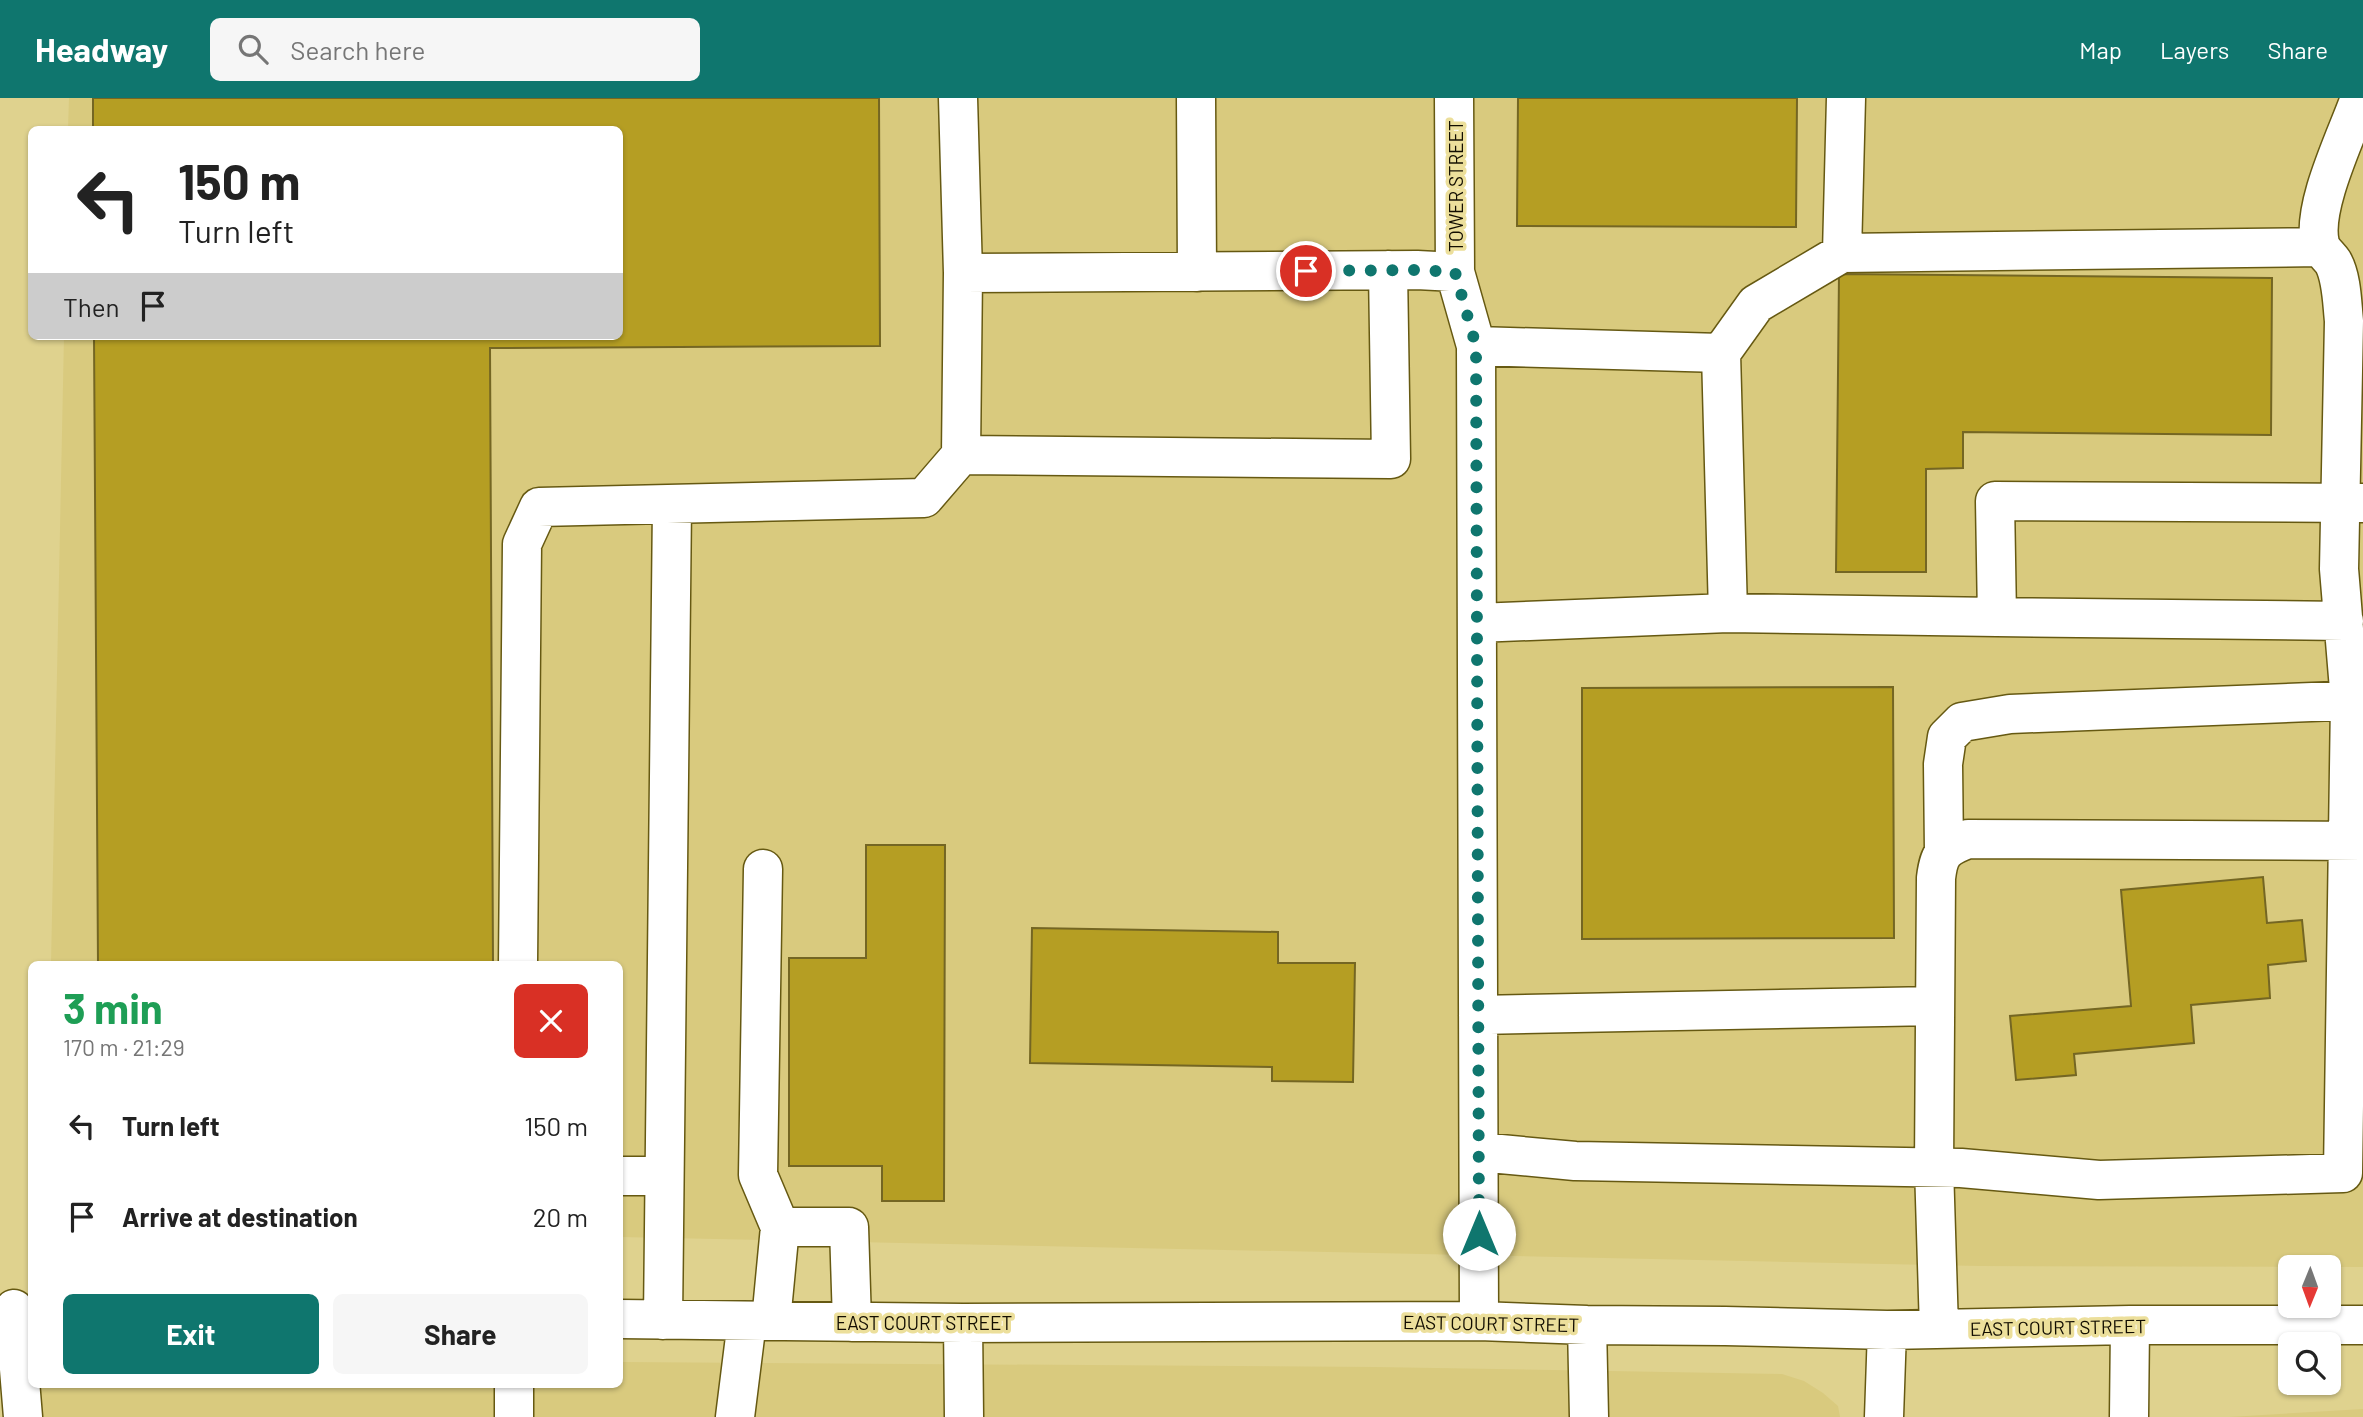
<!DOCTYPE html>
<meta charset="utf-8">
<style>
body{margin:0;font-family:Barlow,sans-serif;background:#f6f6f6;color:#222;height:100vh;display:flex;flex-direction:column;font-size:26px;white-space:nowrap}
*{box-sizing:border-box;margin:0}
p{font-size:23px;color:#767676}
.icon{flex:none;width:38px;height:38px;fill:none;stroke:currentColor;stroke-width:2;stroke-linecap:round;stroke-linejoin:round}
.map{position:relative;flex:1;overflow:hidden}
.panel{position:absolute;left:28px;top:863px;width:595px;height:427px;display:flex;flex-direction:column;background:#fff;border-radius:10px;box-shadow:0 2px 5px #0004}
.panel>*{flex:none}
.guide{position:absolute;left:28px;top:28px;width:595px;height:214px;border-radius:10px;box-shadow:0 2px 5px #0004;background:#fff;color:#222;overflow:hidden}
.needle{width:46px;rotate:181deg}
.fabs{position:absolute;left:2278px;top:1157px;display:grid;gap:14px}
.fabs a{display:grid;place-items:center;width:63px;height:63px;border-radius:10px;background:#fff;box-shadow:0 2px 5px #0004;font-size:35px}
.pin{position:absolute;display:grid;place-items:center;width:60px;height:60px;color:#fff;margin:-30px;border:4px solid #fff;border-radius:50%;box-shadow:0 2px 7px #0007}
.me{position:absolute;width:77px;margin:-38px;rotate:0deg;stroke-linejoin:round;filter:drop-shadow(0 0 5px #0008)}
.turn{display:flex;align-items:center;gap:24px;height:147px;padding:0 35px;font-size:32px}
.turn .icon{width:91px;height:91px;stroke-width:2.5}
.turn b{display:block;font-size:49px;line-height:60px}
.then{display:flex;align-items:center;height:66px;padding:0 35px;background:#0003;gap:14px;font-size:26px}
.round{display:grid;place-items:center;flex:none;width:74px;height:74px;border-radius:10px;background:#f6f6f6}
.head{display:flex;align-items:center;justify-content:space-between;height:119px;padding:0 35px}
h1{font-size:42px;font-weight:700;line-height:52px;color:#1e9e55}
.action{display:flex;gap:14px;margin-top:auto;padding:14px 35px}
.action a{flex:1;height:80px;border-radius:10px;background:#0f766e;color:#fff;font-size:28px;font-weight:700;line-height:80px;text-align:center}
.action a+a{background:#f6f6f6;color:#222}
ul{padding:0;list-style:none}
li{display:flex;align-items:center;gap:21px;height:91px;padding:0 35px}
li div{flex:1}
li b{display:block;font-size:26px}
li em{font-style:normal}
header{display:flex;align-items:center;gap:42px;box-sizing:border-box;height:98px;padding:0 35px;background:#0f766e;color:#fff}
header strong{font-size:33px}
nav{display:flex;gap:38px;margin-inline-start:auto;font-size:24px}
.search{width:490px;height:63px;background:#f6f6f6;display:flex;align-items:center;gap:18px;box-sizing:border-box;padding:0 24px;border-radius:10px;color:#767676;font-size:26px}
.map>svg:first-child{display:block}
.built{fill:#d9ca7e}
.building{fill:#b59e23;stroke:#746623;stroke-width:2}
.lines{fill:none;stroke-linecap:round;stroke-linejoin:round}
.minor-casing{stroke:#665912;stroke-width:41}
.minor{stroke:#fff;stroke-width:38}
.route{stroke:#0f766e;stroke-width:12;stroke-dasharray:0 21.6}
.labels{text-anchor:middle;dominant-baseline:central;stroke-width:7;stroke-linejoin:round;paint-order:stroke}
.street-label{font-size:19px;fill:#120d00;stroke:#ecdf9b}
</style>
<header>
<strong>Headway</strong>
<div class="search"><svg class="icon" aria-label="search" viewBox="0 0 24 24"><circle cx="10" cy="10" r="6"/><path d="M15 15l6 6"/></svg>Search here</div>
<nav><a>Map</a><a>Layers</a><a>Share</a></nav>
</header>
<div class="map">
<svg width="2363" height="1319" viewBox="0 0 2363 1319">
<rect width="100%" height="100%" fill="#dfd28e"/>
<!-- built -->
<path class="built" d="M69,0H2363V1169L1980,1168L620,1139V866H51L64,238H620V32L68,31Z
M620,1264L1375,1269L1782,1276L1804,1283L1823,1295L1838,1308L1840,1319H41L40,1286H620Z
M2363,1311V1319H2229Z"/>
<!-- building -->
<path class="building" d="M93,0H879L880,248L490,250L493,866H98L94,238H620V32H93Z
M1518,0H1797L1796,129L1517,128Z
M1839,176L2272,180L2271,337L1963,334V370L1926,371V474H1836Z
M1893,589L1894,840L1582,841V590Z
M866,747H945L944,1103H882V1068H789V860H866Z
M2263,779L2267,825L2302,822L2306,863L2268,867L2270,900L2191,907L2194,945L2074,956L2076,977L2016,982L2010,918L2131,908L2121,792Z
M1032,830L1278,834V865H1355L1353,984L1272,983V969L1030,965Z"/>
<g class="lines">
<defs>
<path id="minor" d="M1196,0L1197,174
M1454,0L1455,174L1476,248L1479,1223
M1842,155L2321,149
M963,175L1417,172L1455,174
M1476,248L1721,255L1756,206L1842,155L1846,0
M1721,255L1728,515
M961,357L1391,361L1388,172
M2344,523L1997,519L1995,403L2363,405
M1477,525L1728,515L1997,519
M1944,754L1943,666L1947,639L1962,624L2010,616L2363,602
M763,771L758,1077L780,1129
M518,866L522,446L539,409L924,400L961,357L963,175L958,0
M1478,917L1935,908
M1479,1054L1575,1063L1961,1070L2099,1082L2343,1075L2350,603L2339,471L2344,223C2342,205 2342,180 2333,164C2329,158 2322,153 2320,146C2311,109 2347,37 2360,0
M620,1078H664
M14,1211L23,1319
M620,1221L963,1225L1479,1223L1587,1227L1725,1228L1887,1232L2130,1227H2363
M663,1222L672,407
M771,1223L780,1129H849L852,1224
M963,1225L964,1319
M1587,1227L1589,1319
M1939,1231L1934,1069L1936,780C1939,755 1944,750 1968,741L2363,743
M514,1286V1319
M735,1319L747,1223
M1884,1319L1887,1232
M2129,1319L2130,1227"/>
</defs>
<!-- minor casing -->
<use href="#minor" class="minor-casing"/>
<!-- minor -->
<use href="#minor" class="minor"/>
</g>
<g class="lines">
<!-- route -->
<path class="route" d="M1306,173L1417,172L1455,174L1476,248L1479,1136"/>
</g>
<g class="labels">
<!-- street labels -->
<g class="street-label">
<text transform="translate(1455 88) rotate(-90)">TOWER STREET</text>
<text x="924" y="1224">EAST COURT STREET</text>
<text transform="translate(1491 1225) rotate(1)">EAST COURT STREET</text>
<text transform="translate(2058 1229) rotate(-1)">EAST COURT STREET</text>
</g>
</g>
</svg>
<div class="fabs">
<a><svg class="needle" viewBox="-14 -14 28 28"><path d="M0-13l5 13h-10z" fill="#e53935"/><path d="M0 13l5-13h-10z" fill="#767676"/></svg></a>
<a><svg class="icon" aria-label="search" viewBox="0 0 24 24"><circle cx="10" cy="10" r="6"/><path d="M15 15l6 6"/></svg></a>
</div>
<div class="pin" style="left:1306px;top:173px;background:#d93025"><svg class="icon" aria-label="arrive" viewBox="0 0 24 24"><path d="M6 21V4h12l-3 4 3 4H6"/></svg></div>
<svg class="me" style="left:1479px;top:1136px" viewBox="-20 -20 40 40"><circle r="19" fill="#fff"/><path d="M0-13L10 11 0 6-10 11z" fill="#0f766e"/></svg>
<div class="guide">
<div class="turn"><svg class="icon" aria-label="left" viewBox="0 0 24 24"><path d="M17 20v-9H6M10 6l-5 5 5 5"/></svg><div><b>150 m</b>Turn left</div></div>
<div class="then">Then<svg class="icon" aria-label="arrive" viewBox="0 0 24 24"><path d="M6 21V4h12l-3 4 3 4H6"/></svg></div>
</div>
<section class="panel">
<div class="head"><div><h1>3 min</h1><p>170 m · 21:29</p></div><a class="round" style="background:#d93025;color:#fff"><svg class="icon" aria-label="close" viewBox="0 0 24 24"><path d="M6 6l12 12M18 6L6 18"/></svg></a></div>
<ul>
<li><svg class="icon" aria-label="left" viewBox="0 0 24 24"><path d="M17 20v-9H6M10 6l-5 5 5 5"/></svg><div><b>Turn left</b></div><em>150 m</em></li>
<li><svg class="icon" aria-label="arrive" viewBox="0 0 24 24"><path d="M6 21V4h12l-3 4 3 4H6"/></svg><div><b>Arrive at destination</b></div><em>20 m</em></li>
</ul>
<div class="action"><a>Exit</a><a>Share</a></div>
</section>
</div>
